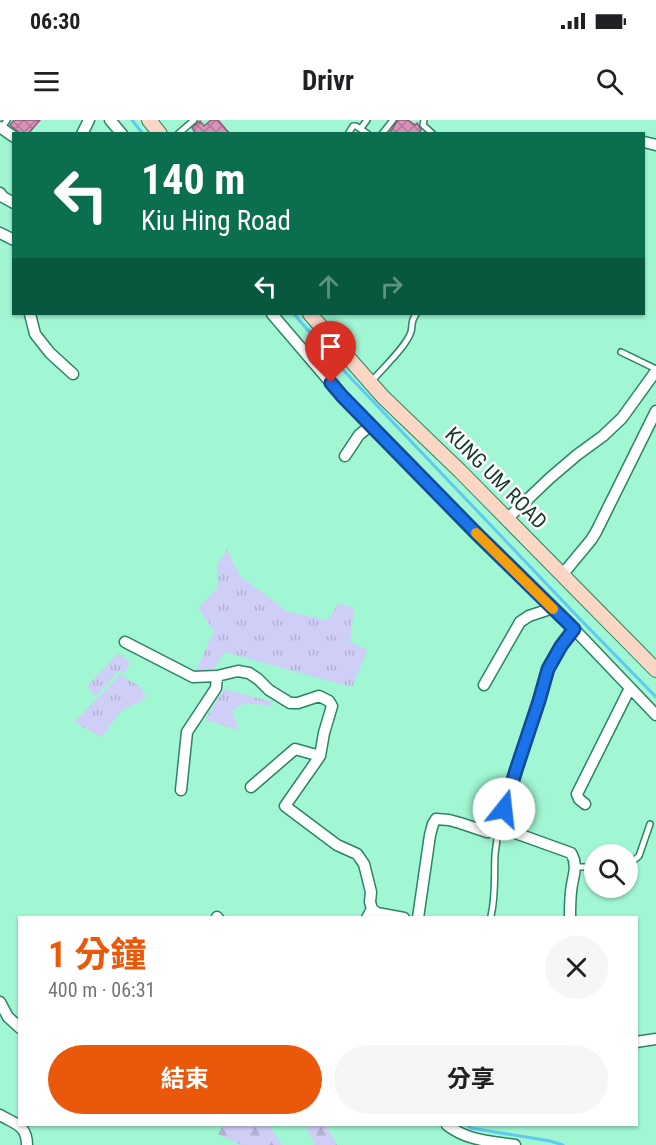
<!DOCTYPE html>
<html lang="zh-TW">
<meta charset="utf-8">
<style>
body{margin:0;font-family:"Roboto Condensed","Noto Sans TC",sans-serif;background:#f6f6f6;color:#202124;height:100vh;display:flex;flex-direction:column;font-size:22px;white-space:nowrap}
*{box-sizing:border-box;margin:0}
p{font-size:20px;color:#757577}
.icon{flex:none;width:33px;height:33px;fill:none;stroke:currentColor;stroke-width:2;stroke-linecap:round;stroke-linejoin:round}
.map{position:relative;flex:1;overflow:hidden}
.side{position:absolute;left:18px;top:796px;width:620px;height:210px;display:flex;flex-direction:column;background:#fff;border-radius:0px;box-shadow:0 2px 4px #0004}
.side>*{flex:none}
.hud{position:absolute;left:12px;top:12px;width:633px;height:183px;border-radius:0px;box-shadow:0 2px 4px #0004;background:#0b6e4f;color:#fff;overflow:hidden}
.controls{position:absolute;left:584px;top:724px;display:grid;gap:12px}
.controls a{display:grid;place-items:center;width:54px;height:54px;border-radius:50%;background:#fff;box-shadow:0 2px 4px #0004;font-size:30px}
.pin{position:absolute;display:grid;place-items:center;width:51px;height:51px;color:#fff;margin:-62px -26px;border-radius:50% 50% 50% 0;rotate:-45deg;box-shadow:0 0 6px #0007}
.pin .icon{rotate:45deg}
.me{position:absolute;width:66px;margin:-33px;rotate:16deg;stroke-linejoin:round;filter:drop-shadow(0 0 4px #0008)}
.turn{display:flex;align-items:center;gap:21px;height:126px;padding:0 30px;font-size:27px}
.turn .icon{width:78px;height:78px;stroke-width:2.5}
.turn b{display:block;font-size:42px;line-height:51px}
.lanes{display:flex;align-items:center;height:57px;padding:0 30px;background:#0003;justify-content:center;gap:30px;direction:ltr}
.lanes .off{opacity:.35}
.round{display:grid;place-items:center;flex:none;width:63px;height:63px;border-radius:32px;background:#f6f6f6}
.summary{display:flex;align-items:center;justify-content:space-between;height:102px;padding:0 30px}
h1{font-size:36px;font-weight:700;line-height:45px;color:#ea580c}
.cta{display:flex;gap:12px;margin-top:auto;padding:12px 30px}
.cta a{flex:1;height:69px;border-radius:36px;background:#ea580c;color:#fff;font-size:24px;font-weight:700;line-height:69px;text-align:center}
.cta a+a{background:#f6f6f6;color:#202124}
.status{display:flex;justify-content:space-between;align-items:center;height:42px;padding:0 30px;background:#fff;direction:ltr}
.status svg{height:16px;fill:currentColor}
header{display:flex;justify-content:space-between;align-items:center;height:78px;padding:0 30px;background:#fff;font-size:27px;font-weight:700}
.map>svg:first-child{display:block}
.grass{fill:url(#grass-tufts)}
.forest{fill:url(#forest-firs)}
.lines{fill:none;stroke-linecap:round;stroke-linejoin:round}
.stream{stroke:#5fc9f2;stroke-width:3}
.building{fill:url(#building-cross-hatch);stroke:#97577b;stroke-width:1.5}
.lane-casing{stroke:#2c8465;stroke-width:8}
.street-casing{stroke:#2c8465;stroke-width:13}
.secondary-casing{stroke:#2c8465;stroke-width:16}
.lane{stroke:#fff;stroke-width:5}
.street{stroke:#fff;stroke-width:10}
.secondary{stroke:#fad7c5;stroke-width:14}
.route-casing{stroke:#114b97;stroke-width:15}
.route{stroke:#1a73e8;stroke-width:10}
.slow{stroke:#f59e0b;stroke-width:10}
.labels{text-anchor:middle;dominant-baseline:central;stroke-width:5;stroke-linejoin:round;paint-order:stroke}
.street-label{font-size:21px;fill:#163a2c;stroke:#fff}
</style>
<div class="status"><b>06:30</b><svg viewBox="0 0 49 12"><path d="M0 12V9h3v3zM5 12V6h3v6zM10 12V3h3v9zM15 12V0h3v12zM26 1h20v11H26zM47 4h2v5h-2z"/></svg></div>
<header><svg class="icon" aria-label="menu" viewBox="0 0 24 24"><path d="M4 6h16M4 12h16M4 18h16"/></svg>Drivr<svg class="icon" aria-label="search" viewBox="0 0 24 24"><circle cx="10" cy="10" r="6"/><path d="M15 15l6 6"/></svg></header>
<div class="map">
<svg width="656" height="1025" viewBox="0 0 656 1025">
<defs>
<pattern id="grass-tufts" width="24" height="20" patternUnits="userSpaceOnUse" patternTransform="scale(1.5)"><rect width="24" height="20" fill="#cfcef6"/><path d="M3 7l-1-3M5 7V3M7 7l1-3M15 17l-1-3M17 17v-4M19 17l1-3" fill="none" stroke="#b1b2d3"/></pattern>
<pattern id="forest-firs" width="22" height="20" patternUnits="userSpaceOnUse" patternTransform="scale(1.5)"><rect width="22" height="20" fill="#cfcef6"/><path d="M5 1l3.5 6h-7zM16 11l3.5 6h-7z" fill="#b1b2d3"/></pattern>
<pattern id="building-cross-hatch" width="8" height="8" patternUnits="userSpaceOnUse" patternTransform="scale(1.5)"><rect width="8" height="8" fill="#d993b9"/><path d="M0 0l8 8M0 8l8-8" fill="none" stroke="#af7997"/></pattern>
</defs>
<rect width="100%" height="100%" fill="#a1f6d3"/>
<!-- grass -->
<path class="grass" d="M227,429L240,456L288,492L328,500L339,483L354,488L350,522L367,530L352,567L224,532L212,552L195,553L214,511L198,488L218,467L217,445Z
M118,533L130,542L125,553L119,551L95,577L87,566Z
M120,555L141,567L146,578L121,591L102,617L74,602Z
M224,569L273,582L271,586L244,583L232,591L239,610L205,600Z"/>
<!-- forest -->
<path class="forest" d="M223,1005H269L282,1025H241L218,1014Z
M305,1005H326L337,1025H315Z"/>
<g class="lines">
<!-- stream -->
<path class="stream" d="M132,0L143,14
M294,194L328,234L579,498L656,577
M467,1005L471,1008L550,1021L563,1025"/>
</g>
<!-- building -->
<path class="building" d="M14,0H40L28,14H21L10,5Z
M211,0H218L230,14H196L192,8L200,1L204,6Z
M398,0H408L415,5L417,3L421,10L419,14H389Z"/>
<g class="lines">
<defs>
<path id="lane" d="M424,0L423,5L433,14
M5,3L7,0
M361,8L367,0
M178,14L194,0
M348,14L353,6H356L368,14
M382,14L393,0
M621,232L656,249
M370,263C381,250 406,227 411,212C413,204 410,203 416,194
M627,741H633L639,736L650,704
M575,747H594
M491,796C496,775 494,756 495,734C496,727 497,719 498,711"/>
<path id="street" d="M110,0L122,14
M0,7L14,17
M82,14L89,0
M644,22L656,25
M0,73L3,77L14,83
M0,113L14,120
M30,194L35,214L50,233L73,254
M272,194L342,276L477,414L574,509L656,595
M345,336L359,315L371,305
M507,399L550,358L577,335L603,316L622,298L656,251
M562,455L591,420L596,412L656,291
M125,522L193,557L217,556L238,551L249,553L258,559L269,570L290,583H298L319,576L329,581L332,586L324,613L320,636L285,686L337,725L357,734L364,744L371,772L370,782L372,789L367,798
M484,565L520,502L529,496L553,488
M251,667L295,629L320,636
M181,670L187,612L216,568L217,556
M585,684L579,679L577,674L630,568
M499,709L548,549L561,526L574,509
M372,789L377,793L404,798
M217,797L218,798
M418,798L430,715L433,704L436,699L449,700L460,703L487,712L504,709L571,733C579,746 572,758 571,772C570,781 570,790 570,798
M0,882L8,897L20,908
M636,922L656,919
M0,995C15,1004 27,1005 27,1025
M447,1005C468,1021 489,1021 515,1025"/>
<path id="secondary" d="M149,0L160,14
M310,194L383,277L460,351L656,550"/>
</defs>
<!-- lane casing -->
<use href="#lane" class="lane-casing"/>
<!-- street casing -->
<use href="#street" class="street-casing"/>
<!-- secondary casing -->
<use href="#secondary" class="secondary-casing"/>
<!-- lane -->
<use href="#lane" class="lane"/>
<!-- street -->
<use href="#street" class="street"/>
<!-- secondary -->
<use href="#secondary" class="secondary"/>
</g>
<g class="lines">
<defs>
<path id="route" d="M331,263L342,276L477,414L574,509L561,526L548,549L539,581L516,650L504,689"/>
</defs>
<!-- route casing -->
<use href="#route" class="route-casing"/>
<!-- route -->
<use href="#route" class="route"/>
<!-- slow -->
<path class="slow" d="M476,413L553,489"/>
</g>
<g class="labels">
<!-- street labels -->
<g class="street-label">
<text transform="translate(496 358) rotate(45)">KUNG UM ROAD</text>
</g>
</g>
</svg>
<div class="controls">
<a><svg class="icon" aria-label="search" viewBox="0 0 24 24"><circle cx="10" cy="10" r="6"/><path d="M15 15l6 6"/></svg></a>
</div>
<div class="pin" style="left:331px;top:263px;background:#d93025"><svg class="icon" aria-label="arrive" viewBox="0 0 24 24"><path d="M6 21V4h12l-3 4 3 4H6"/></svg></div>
<svg class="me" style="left:504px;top:689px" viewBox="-20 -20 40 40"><circle r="19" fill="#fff"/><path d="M0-13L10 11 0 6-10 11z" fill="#1a73e8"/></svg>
<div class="hud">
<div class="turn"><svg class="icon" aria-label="left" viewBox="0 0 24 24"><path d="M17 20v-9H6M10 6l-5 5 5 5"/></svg><div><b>140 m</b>Kiu Hing Road</div></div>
<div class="lanes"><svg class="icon" aria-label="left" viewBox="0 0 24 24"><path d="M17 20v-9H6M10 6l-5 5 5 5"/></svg><svg class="icon off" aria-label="ahead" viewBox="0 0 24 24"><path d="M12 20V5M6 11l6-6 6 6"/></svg><svg class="icon off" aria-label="right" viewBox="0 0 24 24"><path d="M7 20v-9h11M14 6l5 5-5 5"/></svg></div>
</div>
<section class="side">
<div class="summary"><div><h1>1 分鐘</h1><p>400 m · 06:31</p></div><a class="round"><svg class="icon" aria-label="close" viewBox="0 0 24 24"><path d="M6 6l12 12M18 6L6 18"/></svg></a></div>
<div class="cta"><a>結束</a><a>分享</a></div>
</section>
</div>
